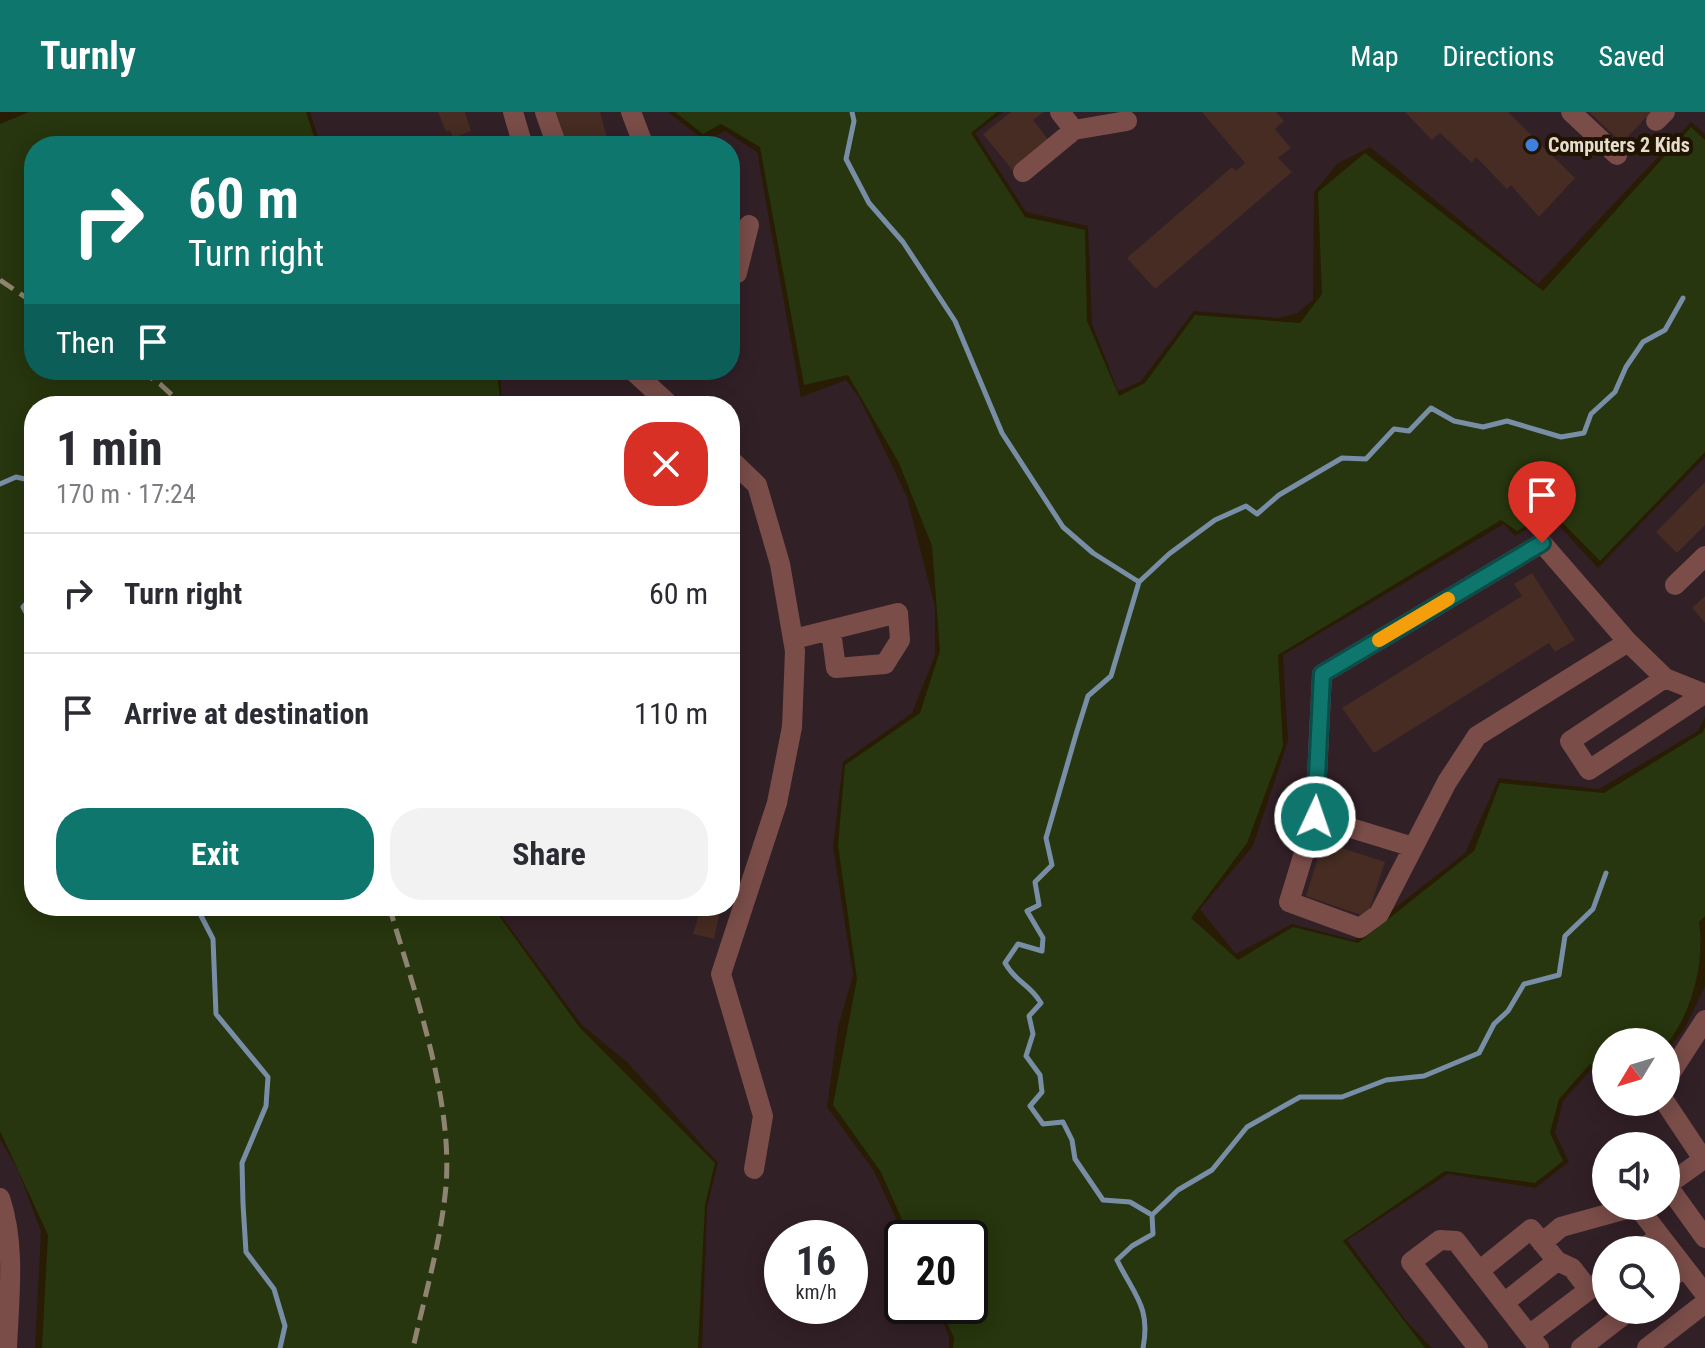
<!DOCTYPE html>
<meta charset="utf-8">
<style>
body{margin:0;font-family:"Roboto Condensed",sans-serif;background:#f2f2f3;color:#2b2b33;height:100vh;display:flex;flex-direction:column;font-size:30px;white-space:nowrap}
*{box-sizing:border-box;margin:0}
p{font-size:26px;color:#7c7c81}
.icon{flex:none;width:44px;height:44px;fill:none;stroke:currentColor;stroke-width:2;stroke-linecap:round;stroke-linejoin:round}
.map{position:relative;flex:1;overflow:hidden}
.drawer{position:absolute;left:24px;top:284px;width:716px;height:520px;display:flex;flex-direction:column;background:#fff;border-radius:32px;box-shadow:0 4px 20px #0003}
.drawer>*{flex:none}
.top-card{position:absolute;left:24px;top:24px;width:716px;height:244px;border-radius:32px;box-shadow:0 4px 20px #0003;background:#0f766e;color:#fff;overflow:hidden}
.needle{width:52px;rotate:232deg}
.controls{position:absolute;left:1592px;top:916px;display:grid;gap:16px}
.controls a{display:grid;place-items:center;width:88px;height:88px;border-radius:50%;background:#fff;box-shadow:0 4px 20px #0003;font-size:40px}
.speed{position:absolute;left:764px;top:1108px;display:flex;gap:16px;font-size:40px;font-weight:700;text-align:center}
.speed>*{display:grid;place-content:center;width:104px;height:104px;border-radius:50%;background:#fff;box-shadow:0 4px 20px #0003;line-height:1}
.speed small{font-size:20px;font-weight:400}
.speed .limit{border:4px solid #111;border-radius:12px;background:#fff;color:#111}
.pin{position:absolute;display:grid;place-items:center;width:68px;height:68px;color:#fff;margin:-82px -34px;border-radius:50% 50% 50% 0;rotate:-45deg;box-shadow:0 0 8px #0007}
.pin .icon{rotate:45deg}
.me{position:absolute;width:88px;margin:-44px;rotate:3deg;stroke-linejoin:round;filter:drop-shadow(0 0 6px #0008)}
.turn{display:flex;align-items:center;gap:28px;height:168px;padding:0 32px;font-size:36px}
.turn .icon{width:104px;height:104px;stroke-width:2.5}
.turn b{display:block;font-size:56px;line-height:68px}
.then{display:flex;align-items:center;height:76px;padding:0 32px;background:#0003;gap:16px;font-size:30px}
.round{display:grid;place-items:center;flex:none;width:84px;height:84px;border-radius:32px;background:#f2f2f3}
.summary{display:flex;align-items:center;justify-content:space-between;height:136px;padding:0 32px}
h1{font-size:48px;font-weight:700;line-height:60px}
.button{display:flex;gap:16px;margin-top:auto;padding:16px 32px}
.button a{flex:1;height:92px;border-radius:32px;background:#0f766e;color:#fff;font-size:32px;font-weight:700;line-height:92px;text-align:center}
.button a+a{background:#f2f2f3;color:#2b2b33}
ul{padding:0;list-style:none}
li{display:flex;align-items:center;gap:24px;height:120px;padding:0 32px;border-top:2px solid #e1e1e2}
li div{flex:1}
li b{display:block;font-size:30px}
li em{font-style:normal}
header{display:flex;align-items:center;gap:48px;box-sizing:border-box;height:112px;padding:0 40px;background:#0f766e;color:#fff}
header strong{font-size:38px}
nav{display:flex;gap:44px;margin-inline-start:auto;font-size:28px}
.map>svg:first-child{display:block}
.industrial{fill:#322027;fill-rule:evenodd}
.green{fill:#27360e}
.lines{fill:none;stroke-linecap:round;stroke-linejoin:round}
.stream{stroke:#788ea7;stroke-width:5}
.building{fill:#462c22}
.minor{stroke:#7a4d49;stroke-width:20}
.rail{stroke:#8f8471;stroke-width:5;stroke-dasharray:16 8;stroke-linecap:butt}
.route-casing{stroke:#0a4d48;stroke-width:20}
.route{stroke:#0f766e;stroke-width:14}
.slow{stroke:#f59e0b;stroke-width:14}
.shop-dot{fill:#3f7fe0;stroke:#201300;stroke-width:3}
.labels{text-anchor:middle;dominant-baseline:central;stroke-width:8;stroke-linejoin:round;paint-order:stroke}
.poi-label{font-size:20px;font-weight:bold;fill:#e5dcce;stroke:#201300;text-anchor:start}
</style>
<header>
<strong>Turnly</strong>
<nav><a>Map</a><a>Directions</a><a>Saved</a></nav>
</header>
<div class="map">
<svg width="1705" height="1236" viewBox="0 0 1705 1236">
<rect width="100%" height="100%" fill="#291c04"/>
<!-- industrial -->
<path class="industrial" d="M310,0H668L705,29L725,19L757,40L801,285L846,268L860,287L907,385L935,495V543L912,601L843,650L833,735L853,863L838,915L827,995L874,1059L905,1126H902V1194H936L949,1224V1236H702L707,1095L718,1051L628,951L582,913L494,794H730V294H502L500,258H730V34H321ZM782,1126H850V1194H782Z
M1003,0H1705V22L1691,10L1538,172L1370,35L1338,51L1314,80L1313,187L1298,201L1279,206L1194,199L1140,270L1118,279L1092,212L1088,114L1026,100L975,21Z
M1705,345V605L1698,619L1599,677L1499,666L1465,741L1354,828L1292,812L1236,842L1200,797L1253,734L1288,629L1283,543L1504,412L1515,424L1550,404L1598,456Z
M1705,874V1236H1432L1407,1210L1347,1128L1448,1062L1535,1076L1569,1050L1555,1021L1563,989L1593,955L1606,961V990H1666V940L1685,916ZM1606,1034H1666V1094H1606ZM1606,1138H1666V1198H1606Z
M0,1027L18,1058L41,1119L35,1236H0Z"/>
<!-- green -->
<path class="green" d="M29,0H306L317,34H34V258H493L497,260L501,294H34V794H492L580,916L715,1051L705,1093L698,1236H42L48,1123L0,1019V12Z
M675,0H997L971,21L1025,105L1085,118L1087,209L1119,284L1145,271L1195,203L1300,211L1322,182L1318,80L1365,41L1543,179L1691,15L1705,28V340L1600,449L1551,399L1517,419L1501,408L1278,543L1283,634L1247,731L1191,806L1238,848L1293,815L1358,831L1474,739L1500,671L1604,681L1703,620L1705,615V804L1699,810C1705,851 1692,901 1666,933V930H1606V959L1590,952L1559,987L1550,1021L1563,1049L1535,1071L1445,1059L1343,1129L1425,1236H953L954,1226L940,1194H970V1126H910L881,1060L833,993L857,867L838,733L845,653L920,601L940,539L932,434L899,351L848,263L804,273L760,35L721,12L703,22Z"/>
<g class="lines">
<!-- stream -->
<path class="stream" d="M852,0L854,9L846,47L869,91L903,130L955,209L1002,321L1063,415L1093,441L1139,470
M0,372L16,365L34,369
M34,483L23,495L34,515
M196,794L213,827L216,902L268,965L266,994L242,1051L243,1092L246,1140L274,1177L285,1214L280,1236
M1152,1103L1178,1078L1212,1058L1247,1015L1300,985H1342L1386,968L1424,964L1479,941L1494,912L1508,899L1524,872L1559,863L1565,824L1593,797L1606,761
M1143,1236C1151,1195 1134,1183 1117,1148L1132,1134L1153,1122L1152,1103L1130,1090L1103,1088L1075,1047L1072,1028L1063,1010L1043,1012L1030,994L1042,980L1040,963L1026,944L1033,922L1029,904L1041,891C1028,870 1017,872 1005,851L1018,832L1042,839L1043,826L1027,799L1039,793L1035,770L1052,753L1046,726L1077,619L1088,584L1111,564L1139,470L1169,442L1215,408L1246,394L1257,402L1279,383L1342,346L1366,347L1394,317L1409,319L1431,296L1454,309L1483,315L1507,309L1561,325L1584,321L1591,302L1615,280L1626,255L1643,230L1665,218L1683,186"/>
</g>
<!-- building -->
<path class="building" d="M438,0H465L471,19L453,26L450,19L446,20Z
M556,0H600L609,34H567Z
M1011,0H1044L1033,8L1050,30L1013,59L983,22Z
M1202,0H1276L1284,9L1275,17L1291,36L1278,46L1292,60L1155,177L1127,146L1232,55L1236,59L1245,51Z
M1405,0H1508L1575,66L1539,105L1511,73L1507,77L1476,45L1472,51L1440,21L1432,28Z
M1589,0H1651L1622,31Z
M730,93L736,111L730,113Z
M1705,370V413L1677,441L1656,420Z
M1532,461L1575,528L1555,540L1549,531L1374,641L1342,596L1522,484L1514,472Z
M1705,484V511L1692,496Z
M1323,730L1385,750L1367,805L1306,784Z
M696,794H721L714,827L693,822L701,796Z"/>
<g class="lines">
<!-- minor -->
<path class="minor" d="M513,0L523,34
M545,0L557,34
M631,0L644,34
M1060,0L1074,18L1127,9
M1571,0L1617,43
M1656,9L1665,0
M1023,60L1074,18
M730,163L737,161L749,113
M632,258L671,294
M730,347L757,373L780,452L795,539L792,615L777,691L721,862L763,1004L754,1057
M1675,473L1705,444
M794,527L898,501L900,528L885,552L836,556L831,519
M1628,530L1477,624L1447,670L1379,802L1360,816L1289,790L1315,705L1322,562L1542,431L1628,530L1665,566L1705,582
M1665,566L1570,629L1589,658L1704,582
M1315,705L1413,735
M1666,968L1705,908
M1665,990L1703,1047
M1667,1073L1705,1126
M1666,1074L1705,1046
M0,1086C16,1134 9,1186 7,1236
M1637,1094L1705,1182
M1542,1131L1561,1115L1637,1094
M1641,1138L1660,1124
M1479,1159L1531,1117L1557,1149
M1666,1170L1684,1155
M1504,1191L1557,1149L1572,1156L1589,1178
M1529,1223L1606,1165
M1478,1236L1411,1150L1440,1128L1456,1129L1539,1236
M1581,1236L1630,1198
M1647,1236L1705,1191"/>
<!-- rail -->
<path class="rail" d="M0,168L34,191
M140,258L160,272L184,294
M389,794C414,878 453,987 446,1074C441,1129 425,1183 413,1236"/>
</g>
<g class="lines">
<defs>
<path id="route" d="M1315,705L1322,562L1542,431"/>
</defs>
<!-- route casing -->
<use href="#route" class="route-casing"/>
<!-- route -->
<use href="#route" class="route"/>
<!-- slow -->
<path class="slow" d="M1379,528L1448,487"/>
</g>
<!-- markers -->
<circle class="shop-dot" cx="1532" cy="33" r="8"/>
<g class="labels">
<!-- poi labels -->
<g class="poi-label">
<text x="1548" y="33">Computers 2 Kids</text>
</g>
</g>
</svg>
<div class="controls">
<a><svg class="needle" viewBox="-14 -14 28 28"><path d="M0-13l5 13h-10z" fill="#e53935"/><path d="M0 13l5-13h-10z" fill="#7c7c81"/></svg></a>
<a><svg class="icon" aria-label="sound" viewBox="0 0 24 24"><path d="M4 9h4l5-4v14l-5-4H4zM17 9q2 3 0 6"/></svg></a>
<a><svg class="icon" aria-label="search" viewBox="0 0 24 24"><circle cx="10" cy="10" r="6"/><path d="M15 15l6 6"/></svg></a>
</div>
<div class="speed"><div>16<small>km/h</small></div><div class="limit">20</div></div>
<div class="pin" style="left:1542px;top:431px;background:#d93025"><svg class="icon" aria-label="arrive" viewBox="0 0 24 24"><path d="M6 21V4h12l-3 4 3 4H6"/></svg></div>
<svg class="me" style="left:1315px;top:705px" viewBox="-20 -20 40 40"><circle r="17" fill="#0f766e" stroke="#fff" stroke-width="3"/><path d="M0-11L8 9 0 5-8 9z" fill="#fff"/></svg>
<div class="top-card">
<div class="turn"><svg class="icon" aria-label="right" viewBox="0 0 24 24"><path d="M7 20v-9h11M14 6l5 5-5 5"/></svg><div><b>60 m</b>Turn right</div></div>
<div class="then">Then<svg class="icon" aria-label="arrive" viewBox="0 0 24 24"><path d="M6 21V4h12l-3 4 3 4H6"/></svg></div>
</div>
<section class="drawer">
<div class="summary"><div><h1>1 min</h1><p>170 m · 17:24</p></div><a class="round" style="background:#d93025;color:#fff"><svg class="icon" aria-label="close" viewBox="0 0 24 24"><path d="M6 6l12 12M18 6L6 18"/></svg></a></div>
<ul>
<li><svg class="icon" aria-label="right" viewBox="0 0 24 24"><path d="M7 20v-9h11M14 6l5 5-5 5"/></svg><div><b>Turn right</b></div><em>60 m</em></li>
<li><svg class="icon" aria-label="arrive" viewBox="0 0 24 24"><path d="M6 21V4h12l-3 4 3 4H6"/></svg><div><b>Arrive at destination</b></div><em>110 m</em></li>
</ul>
<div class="button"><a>Exit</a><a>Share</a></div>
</section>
</div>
